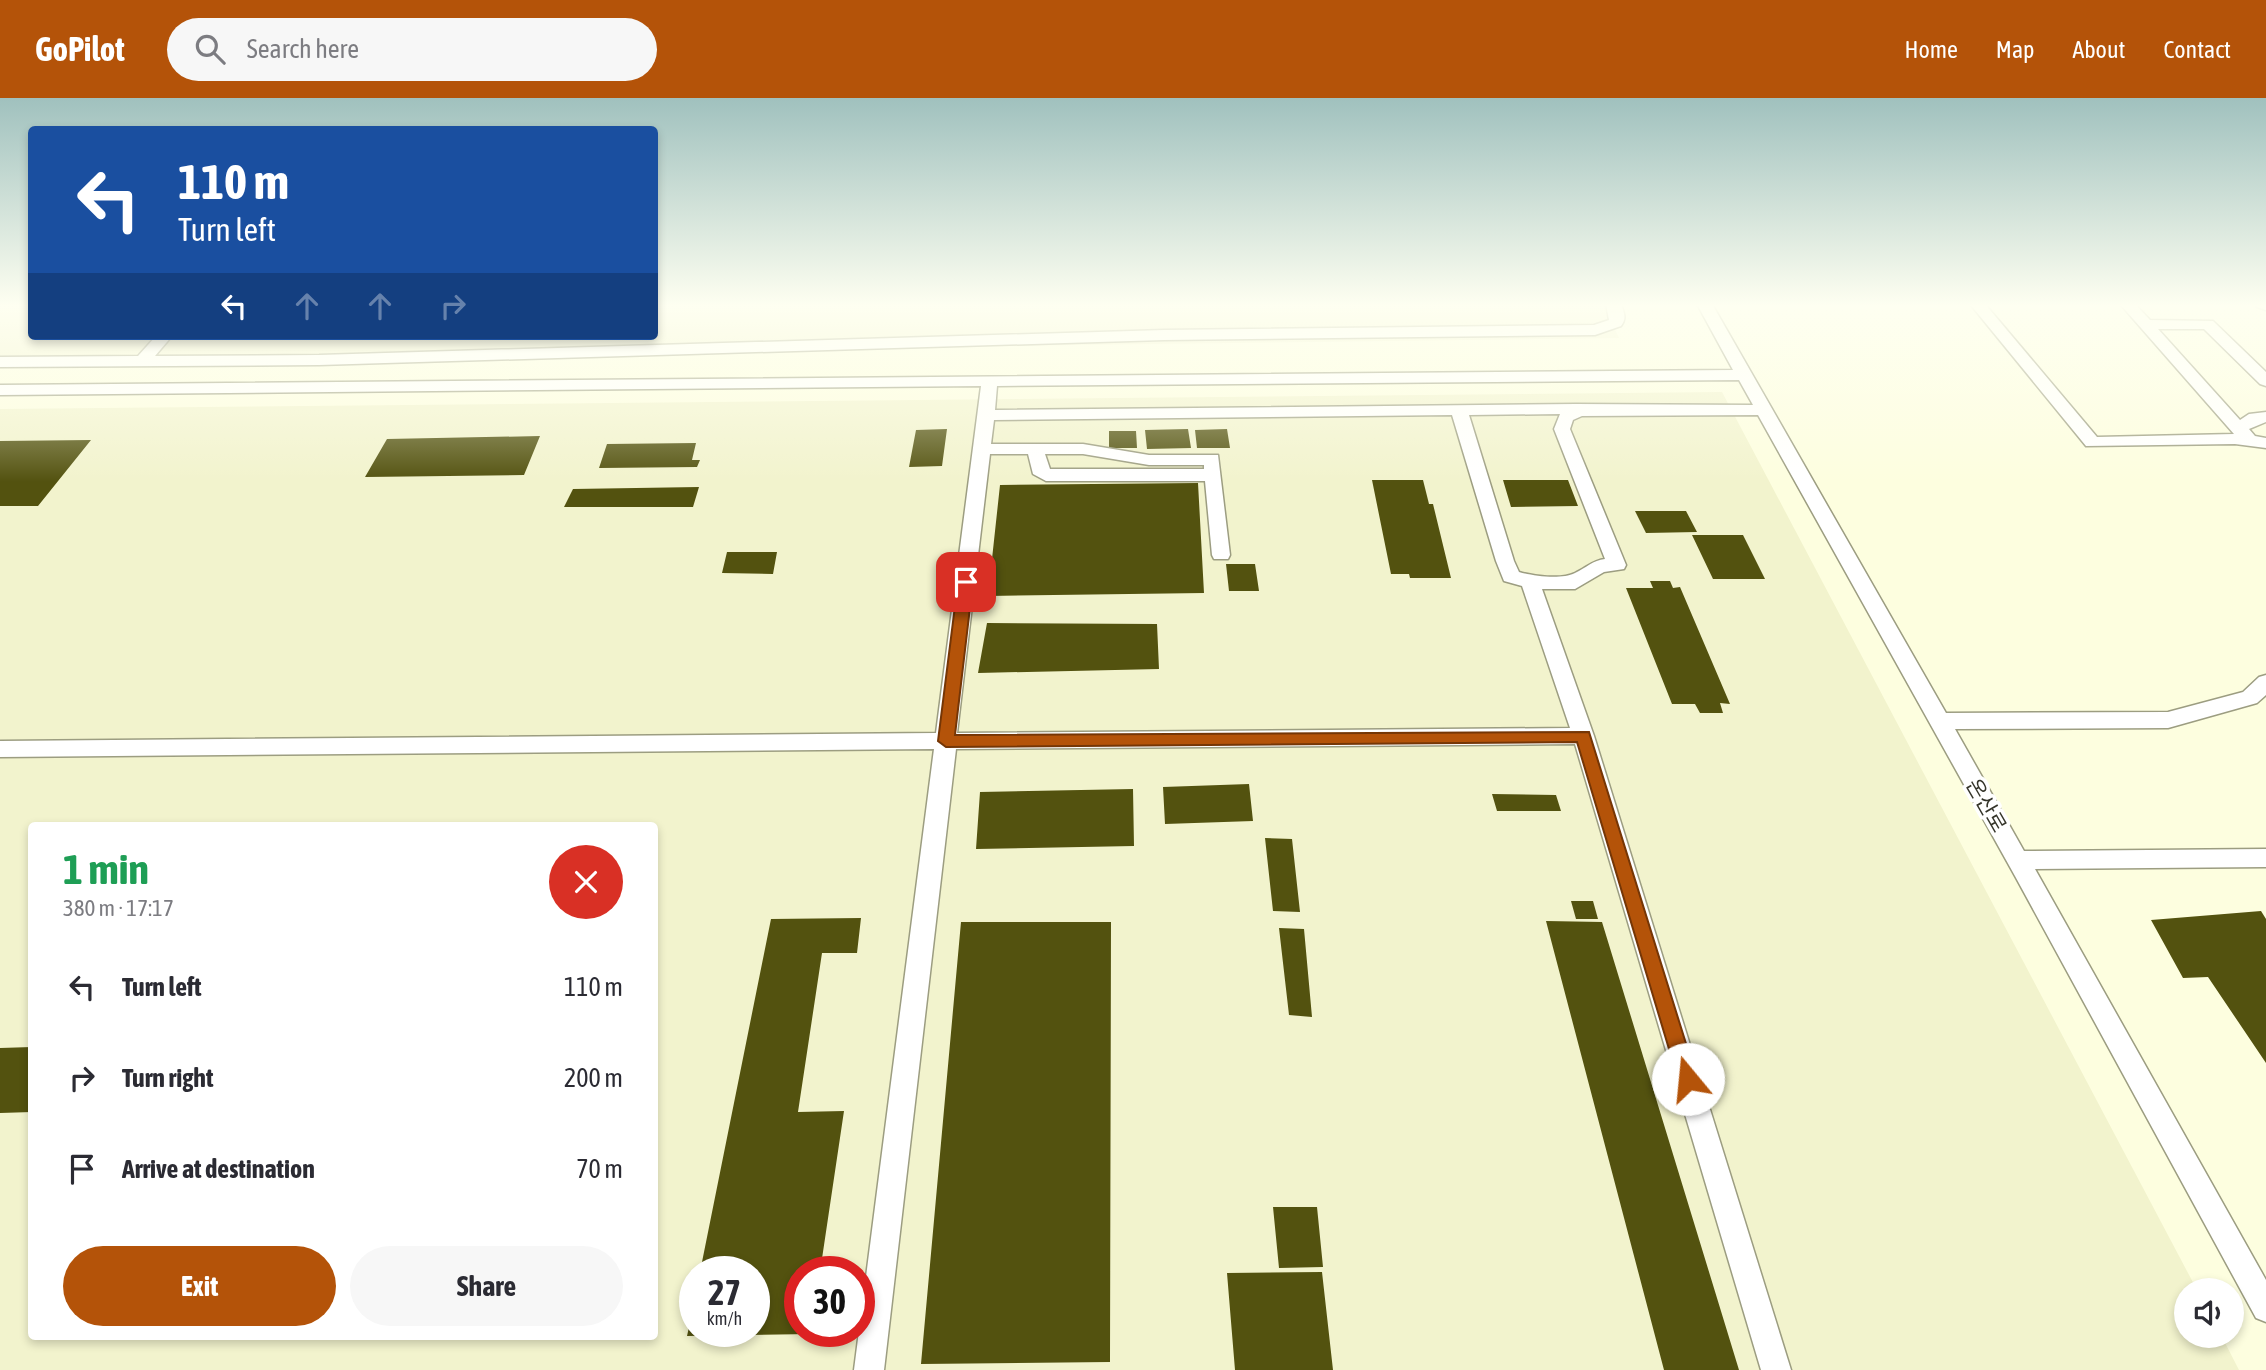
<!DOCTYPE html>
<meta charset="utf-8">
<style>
body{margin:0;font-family:"Asap Condensed","Noto Sans KR",sans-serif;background:#f7f7f7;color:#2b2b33;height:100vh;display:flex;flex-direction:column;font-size:26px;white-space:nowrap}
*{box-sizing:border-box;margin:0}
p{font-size:23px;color:#7c7c81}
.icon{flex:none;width:38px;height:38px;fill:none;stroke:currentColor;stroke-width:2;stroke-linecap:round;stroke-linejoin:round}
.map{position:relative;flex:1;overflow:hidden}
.sheet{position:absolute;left:28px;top:724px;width:630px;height:518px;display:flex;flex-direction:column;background:#fff;border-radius:7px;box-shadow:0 4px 10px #0003}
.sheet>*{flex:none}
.top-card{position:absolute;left:28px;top:28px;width:630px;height:214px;border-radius:7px;box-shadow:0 4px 10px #0003;background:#1a4fa0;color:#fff;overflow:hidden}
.buttons{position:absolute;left:2174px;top:1180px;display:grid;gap:14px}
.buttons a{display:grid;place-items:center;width:70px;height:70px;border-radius:50%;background:#fff;box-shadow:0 4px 10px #0003;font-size:35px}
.speed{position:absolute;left:679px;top:1158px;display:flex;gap:14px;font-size:35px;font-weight:700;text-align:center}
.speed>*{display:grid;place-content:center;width:91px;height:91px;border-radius:50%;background:#fff;box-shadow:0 4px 10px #0003;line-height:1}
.speed small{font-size:18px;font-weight:400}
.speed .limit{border:10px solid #d22;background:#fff;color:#111}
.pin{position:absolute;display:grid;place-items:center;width:60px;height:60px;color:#fff;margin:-30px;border-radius:14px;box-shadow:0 4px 10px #0006}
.me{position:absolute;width:77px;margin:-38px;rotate:343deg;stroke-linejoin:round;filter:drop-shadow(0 0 5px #0008)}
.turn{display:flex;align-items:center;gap:24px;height:147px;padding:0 35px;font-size:32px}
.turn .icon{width:91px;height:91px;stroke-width:2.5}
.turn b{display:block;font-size:49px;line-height:60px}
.lanes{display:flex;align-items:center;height:66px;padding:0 35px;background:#0003;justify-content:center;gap:35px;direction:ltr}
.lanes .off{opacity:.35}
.round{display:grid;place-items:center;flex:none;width:74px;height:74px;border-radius:37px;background:#f7f7f7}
.summary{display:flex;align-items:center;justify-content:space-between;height:119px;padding:0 35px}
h1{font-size:42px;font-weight:700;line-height:52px;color:#1e9e55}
.primary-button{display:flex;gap:14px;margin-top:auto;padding:14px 35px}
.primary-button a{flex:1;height:80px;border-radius:42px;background:#b45309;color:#fff;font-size:28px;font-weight:700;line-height:80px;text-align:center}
.primary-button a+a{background:#f7f7f7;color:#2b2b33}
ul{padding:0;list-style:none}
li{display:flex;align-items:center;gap:21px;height:91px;padding:0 35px}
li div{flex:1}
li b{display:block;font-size:26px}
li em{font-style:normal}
header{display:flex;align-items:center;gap:42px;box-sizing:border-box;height:98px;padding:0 35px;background:#b45309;color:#fff}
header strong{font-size:33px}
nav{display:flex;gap:38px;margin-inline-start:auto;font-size:24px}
.search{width:490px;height:63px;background:#f7f7f7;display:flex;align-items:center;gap:18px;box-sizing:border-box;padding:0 24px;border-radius:38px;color:#7c7c81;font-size:26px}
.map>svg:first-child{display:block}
.built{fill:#f2f3cd;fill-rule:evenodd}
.building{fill:#53520f}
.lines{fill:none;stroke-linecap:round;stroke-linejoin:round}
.minor-casing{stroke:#9c9d81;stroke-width:3}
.minor{fill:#fff;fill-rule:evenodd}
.route{fill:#b45309;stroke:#753606;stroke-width:2}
.labels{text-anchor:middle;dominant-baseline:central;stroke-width:7;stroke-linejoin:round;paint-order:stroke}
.street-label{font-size:21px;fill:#35352a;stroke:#fff}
</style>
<header>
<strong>GoPilot</strong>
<div class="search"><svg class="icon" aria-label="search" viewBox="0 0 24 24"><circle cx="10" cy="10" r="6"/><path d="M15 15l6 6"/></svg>Search here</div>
<nav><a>Home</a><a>Map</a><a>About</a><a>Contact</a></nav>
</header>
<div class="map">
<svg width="2266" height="1272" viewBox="0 0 2266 1272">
<rect width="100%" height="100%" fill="#fdfedf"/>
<!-- built -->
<path class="built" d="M0,206H31L32,238H654L655,206H1603L1619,240L0,261Z
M1722,294L2197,1192H2186V1237H2221L2239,1272H0V311ZM32,728H654V1239H32ZM695,1174H754V1234H695ZM800,1174H859V1234H800Z"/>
<!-- building -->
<path class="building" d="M947,331L942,368L909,369L916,332Z
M1188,331L1191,350L1147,351L1145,332Z
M1227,331L1230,350H1197L1195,332Z
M1109,333H1136L1137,350H1109Z
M540,338L524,377L365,379L387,341Z
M91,342L38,408H0V343Z
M696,345L692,362H700L697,369L599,370L607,346Z
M1372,382H1423L1429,406H1433L1451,480H1410L1409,476H1391Z
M1503,382H1568L1578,408L1511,409Z
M1198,385L1204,495L988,498L1000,387Z
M699,389L693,409H564L573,391Z
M1635,413H1686L1697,434L1646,435Z
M1692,437H1743L1765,481H1713Z
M727,454H777L773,476L722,475Z
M1226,466H1255L1259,493H1229Z
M1650,483H1670L1673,490L1680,489L1730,606L1720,605L1723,615H1700L1695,606H1672L1626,490H1653Z
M987,525L1157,526L1159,571L978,575Z
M1249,686L1253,723L1165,726L1163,689Z
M1133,691L1134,748L976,751L980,694Z
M1492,696L1556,697L1561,713H1497Z
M1265,740L1292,741L1300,814L1273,813Z
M1571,803H1593L1598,821H1576Z
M2261,813L2266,821V965L2208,879L2183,880L2151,822Z
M861,820L857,855H822L798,1014L844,1013L820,1174H800V1234H812L811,1236L687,1238L694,1207L695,1234H754V1174H700L771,821Z
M1546,823L1602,824L1739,1272H1664Z
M961,824H1111L1110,1264L921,1266Z
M1279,830L1304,831L1312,919L1289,917Z
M32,949V1014L0,1015V950Z
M1273,1109H1317L1323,1169L1279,1170Z
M1322,1174L1333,1272H1235L1227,1175Z"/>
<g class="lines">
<defs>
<path id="minor" d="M1606,206H1621C1624,215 1627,220 1621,228L1595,237L1164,242L319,267L0,269V259L138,258L156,238H172L155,258L319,257L1164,232L1594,227L1609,222Z
M1697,206H1712L1946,615L2168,614L2243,594L2259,579L2266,577V597L2257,605L2168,630L1955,631L2024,753L2266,751V769L2035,771L2266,1182V1224L2256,1220L2015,778L1758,317L1582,318L1573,322L1570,331L1626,467L1624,471L1604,474L1575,491H1542L1594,638L1791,1272H1761L1575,646L956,651L884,1272H854L934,651L0,659V643L936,635L981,288L0,297V287L1733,272ZM1739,282L1753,307L1576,306L995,312L997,288ZM1560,316L1554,331L1605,461C1593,462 1586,470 1575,475C1561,482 1533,478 1519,474L1514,463L1469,317ZM1452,317L1496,463L1504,483L1522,488L1570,630L957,635L990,356H1028L1033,376L1046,383H1205L1212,457L1214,461H1228L1230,457L1218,357H1149L1083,346H991L994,322ZM1045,356H1083L1149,367H1204V371H1050Z
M1970,206H1985L2097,339L2234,336L2120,206H2135L2150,222L2213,223L2266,274V288L2260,286L2204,231H2158L2240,322L2249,316L2266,314V324L2249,331L2255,338L2266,340V350L2235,346L2086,348Z
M2255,206H2266V212L2257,209Z"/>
</defs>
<!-- minor casing -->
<use href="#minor" class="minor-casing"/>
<!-- minor -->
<use href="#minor" class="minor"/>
</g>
<!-- sky -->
<linearGradient id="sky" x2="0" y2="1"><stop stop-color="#a0c1be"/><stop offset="0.54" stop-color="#fefff1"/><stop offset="1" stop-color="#fefff1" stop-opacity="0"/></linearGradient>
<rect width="2266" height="384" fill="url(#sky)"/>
<!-- route -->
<path class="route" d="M966,479L973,484L955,637L1589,634L1697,981L1695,988L1688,991L1681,988L1678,981L1577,644L946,649L938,643L958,484Z"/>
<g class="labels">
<!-- street labels -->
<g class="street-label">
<text transform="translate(1987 707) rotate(60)">온산로</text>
</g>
</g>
</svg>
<div class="buttons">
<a><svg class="icon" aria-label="sound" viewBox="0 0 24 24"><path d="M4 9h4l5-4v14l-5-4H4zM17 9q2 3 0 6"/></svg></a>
</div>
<div class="speed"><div>27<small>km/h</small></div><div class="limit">30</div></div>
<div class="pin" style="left:966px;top:484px;background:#d93025"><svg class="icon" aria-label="arrive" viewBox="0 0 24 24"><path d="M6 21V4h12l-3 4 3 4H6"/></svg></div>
<svg class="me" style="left:1688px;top:981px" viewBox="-20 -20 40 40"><circle r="19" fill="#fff"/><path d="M0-13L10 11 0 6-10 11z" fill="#b45309"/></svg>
<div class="top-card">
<div class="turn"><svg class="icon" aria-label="left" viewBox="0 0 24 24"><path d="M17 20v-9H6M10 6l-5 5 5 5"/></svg><div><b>110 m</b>Turn left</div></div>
<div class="lanes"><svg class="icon" aria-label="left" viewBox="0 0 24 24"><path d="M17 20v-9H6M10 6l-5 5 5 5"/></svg><svg class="icon off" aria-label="ahead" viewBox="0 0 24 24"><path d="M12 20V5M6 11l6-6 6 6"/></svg><svg class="icon off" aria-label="ahead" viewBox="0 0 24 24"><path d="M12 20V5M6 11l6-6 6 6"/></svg><svg class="icon off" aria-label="right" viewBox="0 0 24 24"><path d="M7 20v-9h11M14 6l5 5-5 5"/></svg></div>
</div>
<section class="sheet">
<div class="summary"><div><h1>1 min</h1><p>380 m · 17:17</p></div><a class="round" style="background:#d93025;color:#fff"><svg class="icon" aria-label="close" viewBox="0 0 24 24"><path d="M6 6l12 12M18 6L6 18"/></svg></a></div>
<ul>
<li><svg class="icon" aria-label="left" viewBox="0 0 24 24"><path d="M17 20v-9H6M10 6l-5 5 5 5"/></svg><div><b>Turn left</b></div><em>110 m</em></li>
<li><svg class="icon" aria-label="right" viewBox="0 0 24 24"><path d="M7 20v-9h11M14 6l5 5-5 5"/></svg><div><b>Turn right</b></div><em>200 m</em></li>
<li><svg class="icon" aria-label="arrive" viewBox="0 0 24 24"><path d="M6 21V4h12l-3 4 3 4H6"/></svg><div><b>Arrive at destination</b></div><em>70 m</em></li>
</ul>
<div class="primary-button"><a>Exit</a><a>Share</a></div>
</section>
</div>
